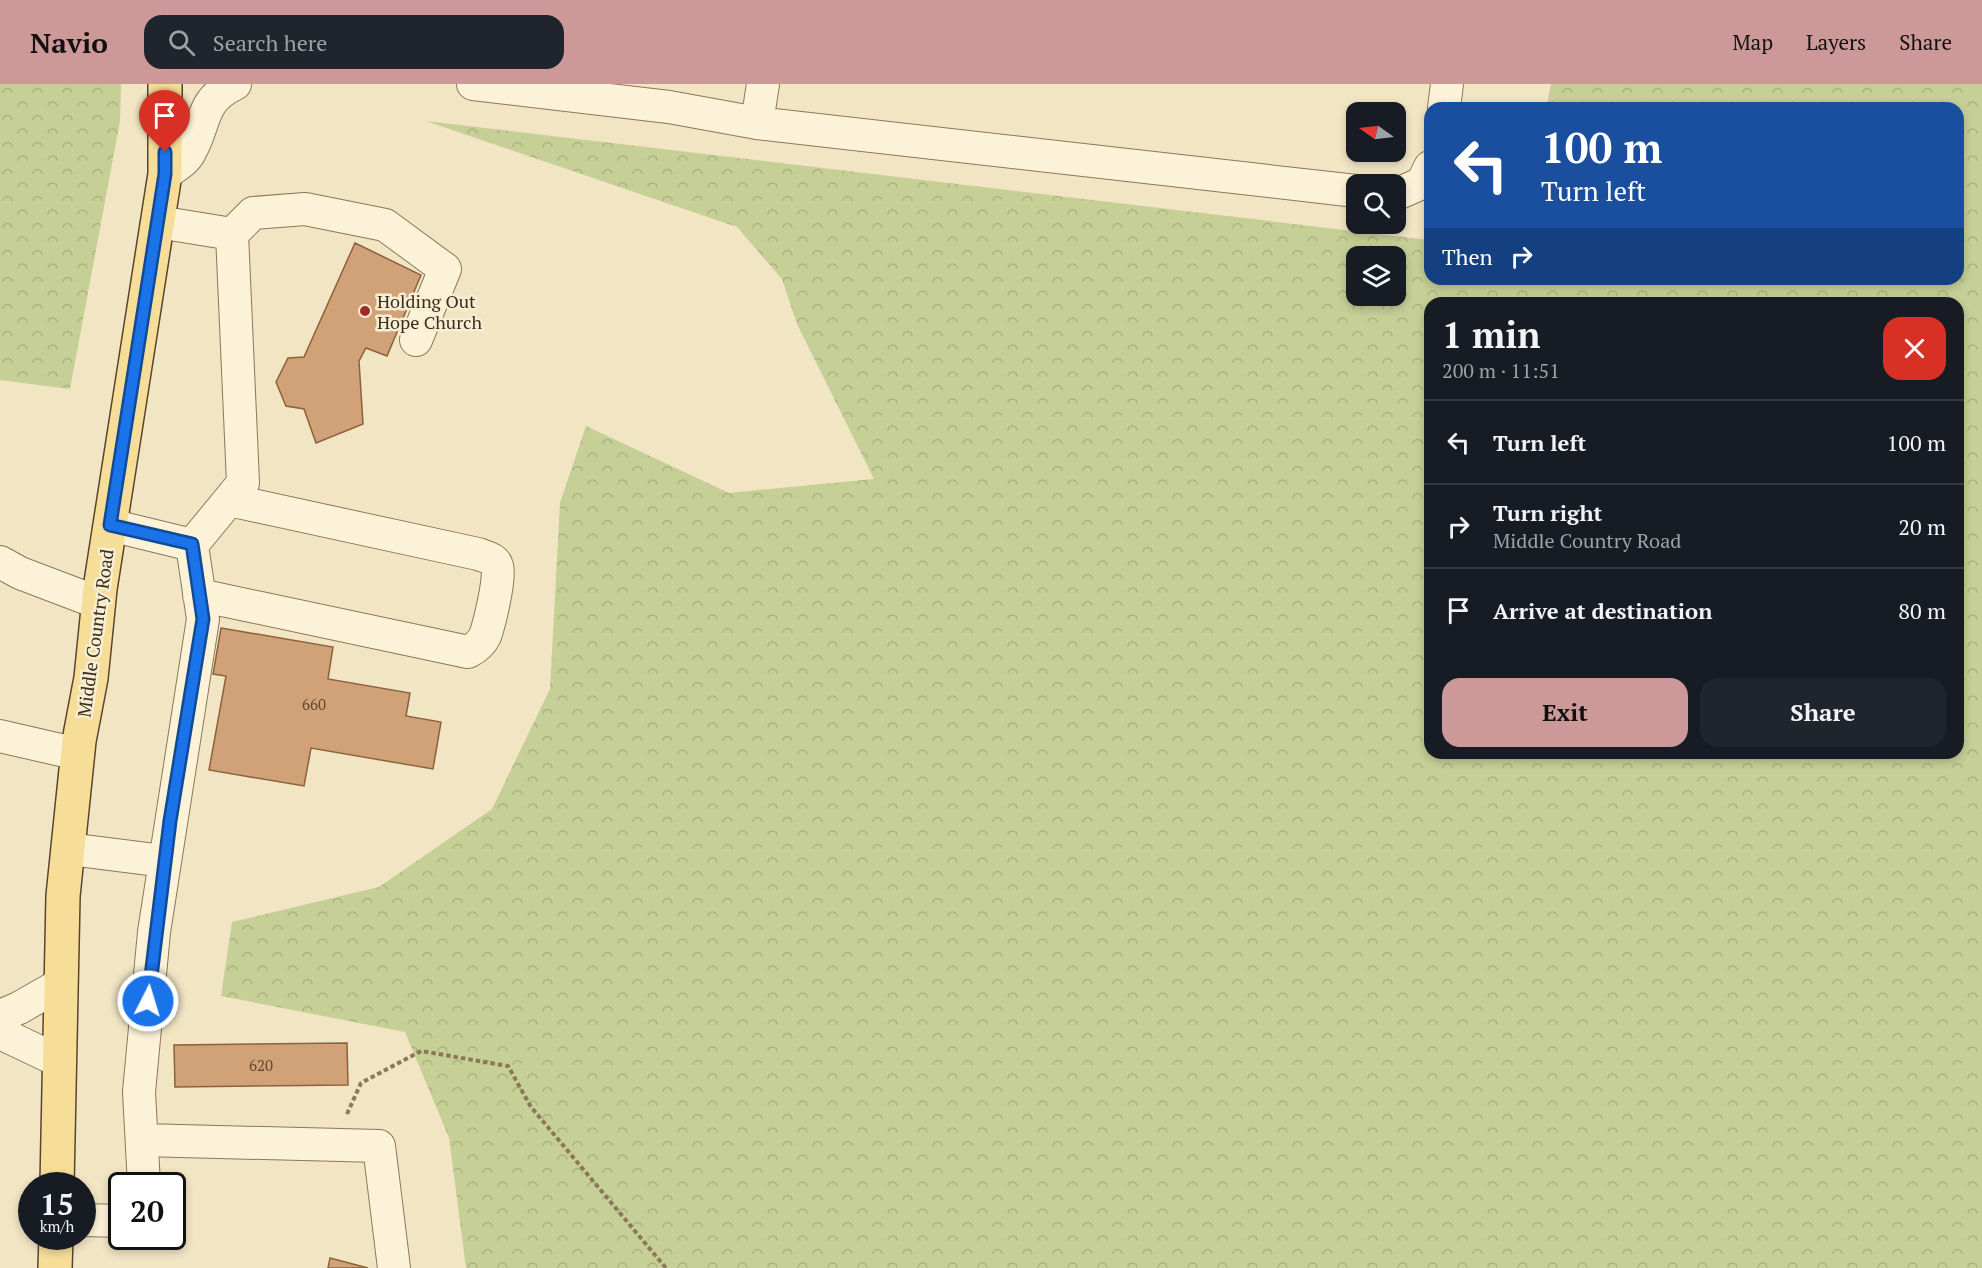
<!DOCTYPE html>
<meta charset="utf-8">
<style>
body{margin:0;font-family:"PT Serif",serif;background:#20242c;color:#f1f3f6;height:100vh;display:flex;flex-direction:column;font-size:22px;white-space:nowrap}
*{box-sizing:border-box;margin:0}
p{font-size:20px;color:#9ea1a6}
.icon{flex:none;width:33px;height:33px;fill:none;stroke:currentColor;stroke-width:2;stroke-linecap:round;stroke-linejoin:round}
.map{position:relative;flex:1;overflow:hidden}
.drawer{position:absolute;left:1424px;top:213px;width:540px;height:462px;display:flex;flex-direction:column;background:#171b24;border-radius:18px;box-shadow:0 3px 9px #0003}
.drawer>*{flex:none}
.hud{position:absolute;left:1424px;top:18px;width:540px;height:183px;border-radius:18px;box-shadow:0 3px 9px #0003;background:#1a4fa0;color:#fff;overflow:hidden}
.needle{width:39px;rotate:284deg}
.fabs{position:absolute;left:1346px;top:18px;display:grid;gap:12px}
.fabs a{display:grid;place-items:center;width:60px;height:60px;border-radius:12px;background:#171b24;box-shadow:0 3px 9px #0003;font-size:30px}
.speed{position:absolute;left:18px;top:1088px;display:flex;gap:12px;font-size:30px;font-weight:700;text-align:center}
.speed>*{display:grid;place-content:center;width:78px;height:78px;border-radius:50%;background:#171b24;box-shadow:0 3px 9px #0003;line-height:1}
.speed small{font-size:15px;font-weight:400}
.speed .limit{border:3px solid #111;border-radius:9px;background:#fff;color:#111}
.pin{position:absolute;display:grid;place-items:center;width:51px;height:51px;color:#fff;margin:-62px -26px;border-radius:50% 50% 50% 0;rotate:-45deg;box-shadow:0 0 6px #0007}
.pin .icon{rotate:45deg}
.me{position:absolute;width:66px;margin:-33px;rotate:5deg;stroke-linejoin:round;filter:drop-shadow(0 0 4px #0008)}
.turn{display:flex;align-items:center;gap:21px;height:126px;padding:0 18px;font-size:27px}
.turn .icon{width:78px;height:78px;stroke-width:2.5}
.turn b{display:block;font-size:42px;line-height:51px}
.then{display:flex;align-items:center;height:57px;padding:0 18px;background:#0003;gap:12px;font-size:22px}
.round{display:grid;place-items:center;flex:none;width:63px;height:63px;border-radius:18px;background:#20242c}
.head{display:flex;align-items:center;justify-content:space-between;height:102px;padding:0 18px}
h1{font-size:36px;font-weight:600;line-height:45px}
.button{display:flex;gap:12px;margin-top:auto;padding:12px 18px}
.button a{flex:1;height:69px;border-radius:18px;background:#cc9998;color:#111;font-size:24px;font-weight:600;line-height:69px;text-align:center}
.button a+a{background:#20242c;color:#f1f3f6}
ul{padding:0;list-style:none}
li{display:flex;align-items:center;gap:18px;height:84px;padding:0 18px;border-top:2px solid #363941}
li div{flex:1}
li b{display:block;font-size:22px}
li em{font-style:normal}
header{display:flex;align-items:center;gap:36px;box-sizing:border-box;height:84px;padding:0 30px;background:#cc9998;color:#111}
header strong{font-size:28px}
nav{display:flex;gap:33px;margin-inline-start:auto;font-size:21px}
.search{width:420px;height:54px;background:#20242c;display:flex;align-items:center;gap:15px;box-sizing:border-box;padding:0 21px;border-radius:18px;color:#9ea1a6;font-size:22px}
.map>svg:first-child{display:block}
.forest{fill:url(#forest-crowns);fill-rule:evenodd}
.building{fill:#d1a177;stroke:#8d613d;stroke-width:1.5}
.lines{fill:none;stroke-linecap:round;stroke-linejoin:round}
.minor-casing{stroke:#8c7759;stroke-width:34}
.major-casing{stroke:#5a442d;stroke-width:36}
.path{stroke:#8c7759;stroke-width:4;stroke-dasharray:4.5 3;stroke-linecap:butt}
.minor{stroke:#fbf2d7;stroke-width:32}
.major{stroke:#f6de99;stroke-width:33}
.route-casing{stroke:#114b97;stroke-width:15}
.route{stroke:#1a73e8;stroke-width:10}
.poi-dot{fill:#9e2b25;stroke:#f7efd3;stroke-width:2}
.labels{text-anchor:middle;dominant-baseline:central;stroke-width:5;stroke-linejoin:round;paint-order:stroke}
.number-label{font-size:15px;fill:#604a34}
.poi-label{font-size:18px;fill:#3b2d1d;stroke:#f7efd3;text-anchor:start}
.street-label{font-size:18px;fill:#3b2d1d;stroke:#f7efd3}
</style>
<header>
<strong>Navio</strong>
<div class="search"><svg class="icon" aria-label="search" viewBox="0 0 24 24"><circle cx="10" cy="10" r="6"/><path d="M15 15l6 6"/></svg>Search here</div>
<nav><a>Map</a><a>Layers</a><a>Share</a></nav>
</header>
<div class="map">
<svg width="1982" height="1184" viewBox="0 0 1982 1184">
<defs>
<pattern id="forest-crowns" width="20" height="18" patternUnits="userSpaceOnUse" patternTransform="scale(1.5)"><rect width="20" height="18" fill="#c6cf96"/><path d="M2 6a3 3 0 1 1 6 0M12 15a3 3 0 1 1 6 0" fill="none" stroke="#abb281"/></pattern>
</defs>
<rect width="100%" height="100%" fill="#f1e5c3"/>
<!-- forest -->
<path class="forest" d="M0,0H121L120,37L70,305L0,296Z
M1551,0H1982V1184H466L449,1054L405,948L221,912L232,838L379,803L492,725L550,605L560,419L586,342L729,409L874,395L797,240L782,195L737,143L426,37L1429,156L1430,195H1958V24H1546ZM1356,172H1395V212H1356ZM1430,219H1958V669H1430Z"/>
<!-- building -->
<path class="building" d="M355,159L421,191L387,272L366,264L359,277L363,340L316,359L304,325L286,322L276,298L288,274L304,273Z
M221,544L333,563L328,595L410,609L406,632L441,638L433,685L311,664L304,702L209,686L226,592L213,590Z
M347,959L348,1001L175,1003L174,961Z
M330,1174L368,1184H328Z"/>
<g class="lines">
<defs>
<path id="minor" d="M473,0L669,23L757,39L1356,107
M1444,24L1447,0
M757,39L763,0
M165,90C173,84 186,77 190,68C207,39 199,17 235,0
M1395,111L1422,99L1430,83
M158,138L232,150
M110,441L192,461L203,535L154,848L139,1008L144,1101
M192,461L243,399L232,150L253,129L305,125L385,141L445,185L416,256
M0,478L20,489L99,519
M199,511L468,568C476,564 481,560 485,552C489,541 501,493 497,482C495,474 485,473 478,470L229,416
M0,652L78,670
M69,765L164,777
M0,932L19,924L61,900
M0,949L59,977
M142,1056L379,1062L394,1184
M82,1136L122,1137"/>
<path id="major" d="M57,1101L63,812L79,657L91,594L100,505L165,90V0
M55,1184L56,1152"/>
</defs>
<!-- minor casing -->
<use href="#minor" class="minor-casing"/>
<!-- major casing -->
<use href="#major" class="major-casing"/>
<!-- path -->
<path class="path" d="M347,1030L361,999L421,967L508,982L531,1023L666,1184"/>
<!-- minor -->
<use href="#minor" class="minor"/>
<!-- major -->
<use href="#major" class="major"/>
</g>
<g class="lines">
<defs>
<path id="route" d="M148,917L170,737L203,535L192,460L110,441L165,90V68"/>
</defs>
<!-- route casing -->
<use href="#route" class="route-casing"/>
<!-- route -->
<use href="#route" class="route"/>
</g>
<!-- markers -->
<circle class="poi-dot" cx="365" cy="227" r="6"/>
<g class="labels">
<!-- number labels -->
<g class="number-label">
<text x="314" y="620">660</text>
<text x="261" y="981">620</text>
</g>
<!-- poi labels -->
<g class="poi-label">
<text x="377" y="217">Holding Out<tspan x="377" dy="21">Hope Church</tspan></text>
</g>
<!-- street labels -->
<g class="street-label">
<text transform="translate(95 549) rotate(-82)">Middle Country Road</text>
</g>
</g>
</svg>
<div class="fabs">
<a><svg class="needle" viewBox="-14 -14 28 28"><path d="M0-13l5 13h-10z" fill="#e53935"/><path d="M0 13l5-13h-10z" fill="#9ea1a6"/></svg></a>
<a><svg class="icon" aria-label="search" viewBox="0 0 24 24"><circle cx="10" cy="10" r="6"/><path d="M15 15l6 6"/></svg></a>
<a><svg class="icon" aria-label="layers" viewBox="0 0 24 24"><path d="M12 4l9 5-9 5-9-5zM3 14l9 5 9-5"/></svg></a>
</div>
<div class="speed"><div>15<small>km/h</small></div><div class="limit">20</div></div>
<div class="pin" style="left:165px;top:68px;background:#d93025"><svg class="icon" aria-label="arrive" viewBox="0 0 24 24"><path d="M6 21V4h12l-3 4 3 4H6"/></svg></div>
<svg class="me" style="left:148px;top:917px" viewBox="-20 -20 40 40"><circle r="17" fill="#1a73e8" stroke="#fff" stroke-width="3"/><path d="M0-11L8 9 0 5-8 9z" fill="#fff"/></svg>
<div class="hud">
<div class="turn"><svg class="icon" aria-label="left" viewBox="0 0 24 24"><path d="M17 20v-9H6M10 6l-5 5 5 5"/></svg><div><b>100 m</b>Turn left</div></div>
<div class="then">Then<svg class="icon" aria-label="right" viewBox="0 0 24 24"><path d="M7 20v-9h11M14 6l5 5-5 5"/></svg></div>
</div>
<section class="drawer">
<div class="head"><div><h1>1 min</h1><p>200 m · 11:51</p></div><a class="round" style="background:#d93025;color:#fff"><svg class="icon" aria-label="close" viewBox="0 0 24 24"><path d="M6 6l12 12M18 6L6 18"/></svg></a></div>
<ul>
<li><svg class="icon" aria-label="left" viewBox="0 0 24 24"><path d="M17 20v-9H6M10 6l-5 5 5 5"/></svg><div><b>Turn left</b></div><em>100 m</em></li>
<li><svg class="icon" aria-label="right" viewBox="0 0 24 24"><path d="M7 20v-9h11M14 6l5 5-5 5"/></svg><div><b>Turn right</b><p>Middle Country Road</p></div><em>20 m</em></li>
<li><svg class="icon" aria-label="arrive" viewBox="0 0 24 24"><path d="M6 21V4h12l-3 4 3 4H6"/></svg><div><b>Arrive at destination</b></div><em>80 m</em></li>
</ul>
<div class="button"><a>Exit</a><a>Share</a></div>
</section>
</div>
